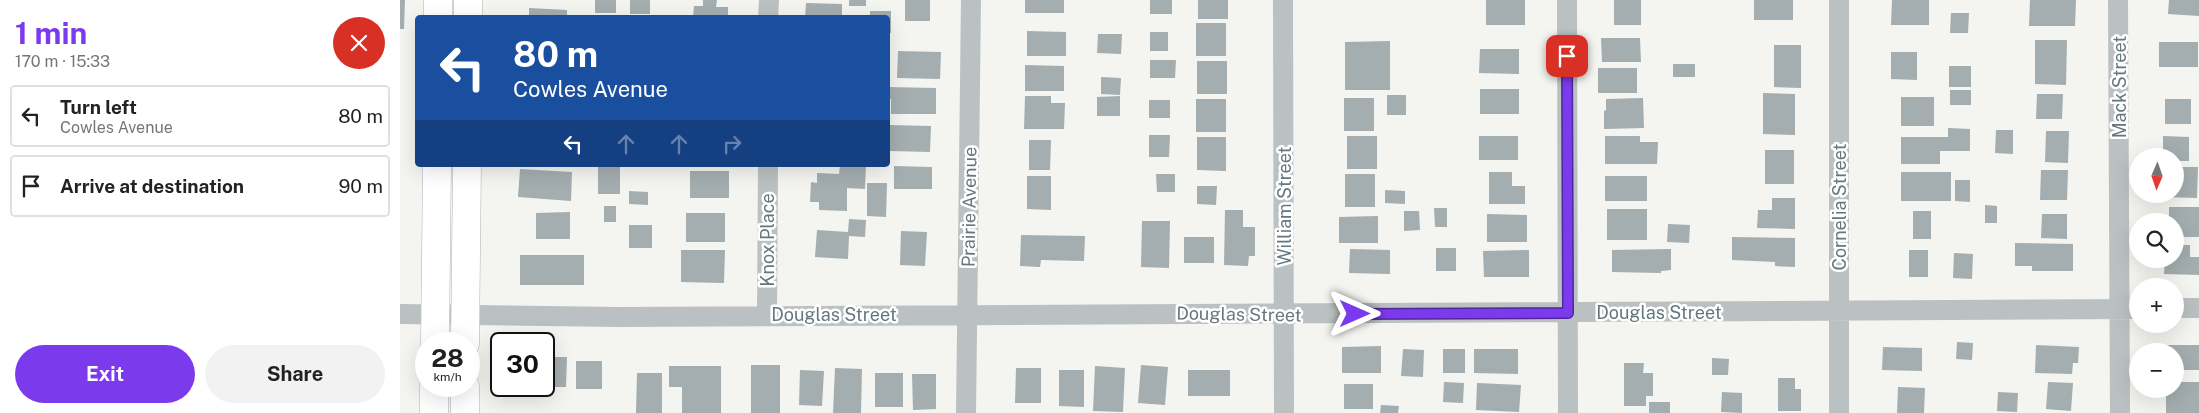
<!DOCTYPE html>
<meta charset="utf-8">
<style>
body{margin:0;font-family:"Public Sans",sans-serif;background:#f2f2f2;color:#222;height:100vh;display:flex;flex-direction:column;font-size:19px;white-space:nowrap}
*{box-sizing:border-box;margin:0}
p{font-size:16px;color:#767676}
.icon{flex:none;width:28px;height:28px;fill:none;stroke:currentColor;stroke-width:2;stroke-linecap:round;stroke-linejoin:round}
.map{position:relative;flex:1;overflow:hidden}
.sheet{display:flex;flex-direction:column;background:#fff;width:400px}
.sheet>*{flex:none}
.banner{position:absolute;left:15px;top:15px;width:475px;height:152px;border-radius:5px;box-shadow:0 5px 20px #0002;background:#1a4fa0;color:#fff;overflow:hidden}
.needle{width:32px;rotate:182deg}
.tools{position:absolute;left:1729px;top:148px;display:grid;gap:10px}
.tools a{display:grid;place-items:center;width:55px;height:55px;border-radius:50%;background:#fff;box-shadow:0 5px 20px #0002;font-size:25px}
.speed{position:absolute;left:15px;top:332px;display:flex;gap:10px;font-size:25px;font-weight:700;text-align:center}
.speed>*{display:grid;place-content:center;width:65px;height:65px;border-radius:50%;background:#fff;box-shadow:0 5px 20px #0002;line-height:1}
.speed small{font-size:12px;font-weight:400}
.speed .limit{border:2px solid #111;border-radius:8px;background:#fff;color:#111}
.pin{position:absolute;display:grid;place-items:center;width:42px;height:42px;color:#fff;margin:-21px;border-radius:10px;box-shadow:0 2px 8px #0006}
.me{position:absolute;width:55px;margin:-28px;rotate:90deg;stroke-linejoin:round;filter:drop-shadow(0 0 4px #0008)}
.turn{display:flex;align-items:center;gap:18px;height:105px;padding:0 15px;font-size:22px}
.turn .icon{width:65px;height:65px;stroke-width:2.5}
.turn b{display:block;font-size:35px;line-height:42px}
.lanes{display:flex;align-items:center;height:48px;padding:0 15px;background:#0003;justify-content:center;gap:25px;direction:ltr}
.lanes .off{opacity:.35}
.round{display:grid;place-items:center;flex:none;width:52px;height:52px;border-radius:26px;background:#f2f2f2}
.head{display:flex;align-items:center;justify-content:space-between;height:85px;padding:0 15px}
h1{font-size:30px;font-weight:700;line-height:38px;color:#7c3aed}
.action{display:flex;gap:10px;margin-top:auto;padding:10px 15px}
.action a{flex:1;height:58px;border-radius:30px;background:#7c3aed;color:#fff;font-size:20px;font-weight:700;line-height:58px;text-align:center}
.action a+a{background:#f2f2f2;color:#222}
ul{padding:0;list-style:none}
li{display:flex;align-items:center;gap:15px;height:62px;margin:0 10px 8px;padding:0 5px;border:2px solid #e0e0e0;border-radius:5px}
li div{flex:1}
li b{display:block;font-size:19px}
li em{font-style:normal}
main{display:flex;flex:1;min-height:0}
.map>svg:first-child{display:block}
.building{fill:#a4adb0}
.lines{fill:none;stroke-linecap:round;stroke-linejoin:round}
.secondary-casing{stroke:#adb4b7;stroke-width:29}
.minor{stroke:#bbc0c2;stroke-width:20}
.secondary{stroke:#fff;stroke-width:28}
.route-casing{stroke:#51269a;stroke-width:12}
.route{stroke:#7c3aed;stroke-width:9}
.labels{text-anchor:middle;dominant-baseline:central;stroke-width:5;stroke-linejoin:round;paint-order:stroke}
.street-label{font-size:18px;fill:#65777f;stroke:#fff}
</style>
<main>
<section class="sheet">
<div class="head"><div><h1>1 min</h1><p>170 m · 15:33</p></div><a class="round" style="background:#d93025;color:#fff"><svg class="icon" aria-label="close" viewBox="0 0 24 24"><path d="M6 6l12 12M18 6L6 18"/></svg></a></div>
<ul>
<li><svg class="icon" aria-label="left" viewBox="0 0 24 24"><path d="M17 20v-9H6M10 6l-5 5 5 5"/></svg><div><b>Turn left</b><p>Cowles Avenue</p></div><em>80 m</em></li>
<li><svg class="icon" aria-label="arrive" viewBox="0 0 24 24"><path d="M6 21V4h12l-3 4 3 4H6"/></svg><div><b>Arrive at destination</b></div><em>90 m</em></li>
</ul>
<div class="action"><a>Exit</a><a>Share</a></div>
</section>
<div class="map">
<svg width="1799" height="413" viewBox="0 0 1799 413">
<rect width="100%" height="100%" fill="#f4f4f0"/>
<!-- building -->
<path class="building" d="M0,0H5L4,29H0Z
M195,0H216V13H195Z
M230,0H250V14H230Z
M303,0H317L316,7H328V18H293L294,6H303Z
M449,0H466V6H449Z
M505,0H530V21H505Z
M625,0H664V13H625Z
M750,0H772V14H750Z
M798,0H828V19H798Z
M1086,0H1125V25H1086Z
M1214,0H1241V25H1214Z
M1354,0H1393V20H1354Z
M1492,0H1529V25H1491Z
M1630,0H1676L1675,26H1629Z
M1769,0H1799V16L1768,14Z
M406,3L442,4V18H405Z
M129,8L167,10V18H129Z
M470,11H491V33H488V18H470Z
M1551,13H1569L1568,33H1550Z
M796,23H826V56H796Z
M627,31L666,32V56H627Z
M750,32H768V51H750Z
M698,34H722L721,54L697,53Z
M1201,38H1240L1241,62H1202Z
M1635,40H1667L1666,85L1635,84Z
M990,41V90H945V42Z
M1759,42H1798V67H1759Z
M1374,45H1401V88L1374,87Z
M1080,49H1119V74L1079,73Z
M498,51L541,52L540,79L497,78Z
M1491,52H1517V80L1491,79Z
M750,60H776L775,78H750Z
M797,61H827V94H797Z
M1273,64H1295V77H1273Z
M625,65L664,66V91H625Z
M1549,66H1571V87H1549Z
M1198,68H1237V93H1198Z
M701,77L721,78L720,95L701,94Z
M488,87L536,88V114H491V99H488Z
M1080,89H1119V114H1080Z
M1550,90H1571V105H1550Z
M1363,93L1395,94V135L1363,134Z
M1637,94H1663L1662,119H1636Z
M987,95H1006V115H987Z
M625,96H651V103H665L664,129H624Z
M720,96V116H697V97Z
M1501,97H1534V126H1501Z
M944,98H974V131H944Z
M1243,98L1244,128L1204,129V111L1206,110V99Z
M796,99H826V132H796Z
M1765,99H1791V124H1765Z
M749,100H770V118H749Z
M490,125L531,126L530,152L490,151Z
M1548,128L1570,129V151H1540V164H1501V137H1548Z
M1596,130H1613V154L1595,153Z
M1646,131H1669L1668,163L1645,162Z
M749,135H770L769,157H749Z
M947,136H977V169H947Z
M1079,136H1118V160H1079Z
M1205,136H1240V142H1258L1257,164H1205Z
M1763,136L1789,137V161H1775V156H1763Z
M797,137H826V171L797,170Z
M629,140H651L650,170H629Z
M1365,150H1394V184H1365Z
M198,165H220V194H198Z
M440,165H466L465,189L447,188V211L419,210V202H410L411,182L417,183V173L439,174Z
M494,166L532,167V189H494Z
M1775,167H1798L1797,198L1764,197V194H1775Z
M120,169L172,172L171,201L118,197Z
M1641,170H1668L1667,200H1640Z
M290,171H329V198H290Z
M1089,172H1112V186H1125V204H1089Z
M1501,172H1551V201H1501Z
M756,174H775V192H757Z
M945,174H975V207H945Z
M627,176H651V210L627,209Z
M1205,176H1247V201H1205Z
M1555,180H1570V202L1555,201Z
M467,183H487L486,217L467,216Z
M797,186H817L816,205L797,204Z
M985,190L1005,191V204L985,203Z
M229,191L248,192V205L229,204Z
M1372,198H1395V229L1357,228L1358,210H1372Z
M1585,205L1597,206V223H1585Z
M204,206H216V222H204Z
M1769,207H1799V237H1775V221H1769Z
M1034,208H1047V227H1035Z
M1207,209H1247V240H1207Z
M825,210H843V227H855V256H849L848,266L824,265Z
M1004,211H1019L1020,230L1004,231Z
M1513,211H1531V239H1513Z
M170,212V239H136V213Z
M286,213H325V242H286Z
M1087,214L1127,215V242H1087Z
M1642,214H1667V239L1641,238Z
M978,216V243H939V217Z
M449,219L466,220L465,237L449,236L448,259L415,257L417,230L448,232Z
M742,221H770L769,268L741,267Z
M1268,224L1290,225L1289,243L1267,242Z
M229,225H252V248H229Z
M501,231L527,232L525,266L500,265Z
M621,235L685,236L684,261L641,260L640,267L620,266Z
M784,237H814V263H784Z
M1332,237L1395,238V267L1375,266V262L1332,260Z
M1615,243L1673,244V271H1632V266H1615Z
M1775,245H1790V257H1799V275L1764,274L1765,259H1775Z
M1036,248H1056V271H1036Z
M950,249L990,250V274L949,273Z
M1271,249V270L1261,271V273L1212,272V250Z
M281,250H325L324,283L281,282Z
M1129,250V277H1084L1083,251Z
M1509,250H1528V277H1509Z
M1554,253L1573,254L1572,279L1553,278Z
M120,255H184V285H120Z
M1557,342L1573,343L1572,360L1556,359Z
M1636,345L1679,347L1678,363H1673L1672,374L1635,373Z
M1765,345H1799V370H1775V351H1765Z
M981,346V373H942V347Z
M1483,347L1522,348V371L1482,370Z
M1003,349L1024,350L1023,377L1001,376Z
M1043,349H1065V373H1043Z
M1074,349H1118V374L1074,373Z
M144,357H167L166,387H144Z
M1312,358L1329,359L1328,375H1312Z
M176,361H202V389H176Z
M1224,363H1244L1243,373H1253V396H1246V406H1224Z
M351,365H380V413H351Z
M741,365L768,367L765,405L738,403Z
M269,366H321V413H282V387H269Z
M695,366L725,368L723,412L693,411Z
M435,368L462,369L461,413H433Z
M616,368H641V403H615Z
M400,370L424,371L422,406L399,405Z
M659,370H684V407L659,406Z
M788,370H830V396H788Z
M237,373H262V413H236Z
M475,373H503V407H475Z
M512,374H536V409L513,410Z
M1378,378H1395V389H1401V411H1378Z
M1044,382L1064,383L1063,403L1043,402Z
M1648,382L1673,383L1671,411L1646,409Z
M1775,382H1799V413H1766V389H1775Z
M1077,383L1121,385L1119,412L1076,410Z
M944,384H973V409H944Z
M1498,387L1525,388L1524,413H1497Z
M1322,392L1342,393V413L1321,412Z
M1598,392L1618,393L1617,412L1597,411Z
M1249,402H1270V413H1249Z
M981,405L999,406L998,413H980Z"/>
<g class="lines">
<defs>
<path id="secondary" d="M38,18V0
M68,18V0
M35,344L37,165
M65,344L67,165
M34,413V386
M65,413V386"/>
</defs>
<!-- secondary casing -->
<use href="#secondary" class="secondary-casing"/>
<!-- minor -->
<path class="minor" d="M883,0L884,413
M1167,0L1168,413
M1718,0L1720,413
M368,18L369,0
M1775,308H1799
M0,314L219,317L1738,309
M367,315L368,165
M566,413L571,0
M1439,413V0"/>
<!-- secondary -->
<use href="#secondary" class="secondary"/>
</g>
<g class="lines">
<defs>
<path id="route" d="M955,314L1168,313L1167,56"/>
</defs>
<!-- route casing -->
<use href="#route" class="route-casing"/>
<!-- route -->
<use href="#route" class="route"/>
</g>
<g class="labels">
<!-- street labels -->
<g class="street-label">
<text transform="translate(1719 87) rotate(-90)">Mack Street</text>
<text transform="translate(884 206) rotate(-90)">William Street</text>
<text transform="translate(569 207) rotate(-89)">Prairie Avenue</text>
<text transform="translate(1439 207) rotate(-90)">Cornelia Street</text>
<text transform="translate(367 240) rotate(-90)">Knox Place</text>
<text x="1259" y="312">Douglas Street</text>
<text x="434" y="314">Douglas Street</text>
<text transform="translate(839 314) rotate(1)">Douglas Street</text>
</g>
</g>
</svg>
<div class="tools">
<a><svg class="needle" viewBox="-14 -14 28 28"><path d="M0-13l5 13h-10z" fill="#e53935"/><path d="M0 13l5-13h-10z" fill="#767676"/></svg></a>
<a><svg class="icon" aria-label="search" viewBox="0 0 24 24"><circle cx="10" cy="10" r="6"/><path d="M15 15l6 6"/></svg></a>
<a>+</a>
<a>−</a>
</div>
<div class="speed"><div>28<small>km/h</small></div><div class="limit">30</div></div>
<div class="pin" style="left:1167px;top:56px;background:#d93025"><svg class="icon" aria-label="arrive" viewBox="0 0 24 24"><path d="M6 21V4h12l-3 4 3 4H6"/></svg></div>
<svg class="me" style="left:955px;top:314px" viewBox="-20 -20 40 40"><path d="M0-17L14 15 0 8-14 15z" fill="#7c3aed" stroke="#fff" stroke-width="4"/></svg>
<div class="banner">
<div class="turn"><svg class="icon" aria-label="left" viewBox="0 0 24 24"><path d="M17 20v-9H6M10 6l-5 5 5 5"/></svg><div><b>80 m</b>Cowles Avenue</div></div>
<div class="lanes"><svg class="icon" aria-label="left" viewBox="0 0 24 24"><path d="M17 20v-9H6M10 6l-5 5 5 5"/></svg><svg class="icon off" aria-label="ahead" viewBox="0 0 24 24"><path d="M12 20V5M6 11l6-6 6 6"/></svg><svg class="icon off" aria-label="ahead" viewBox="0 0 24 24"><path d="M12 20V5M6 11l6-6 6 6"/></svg><svg class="icon off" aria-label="right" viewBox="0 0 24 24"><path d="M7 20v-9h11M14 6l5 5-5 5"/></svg></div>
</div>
</div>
</main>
